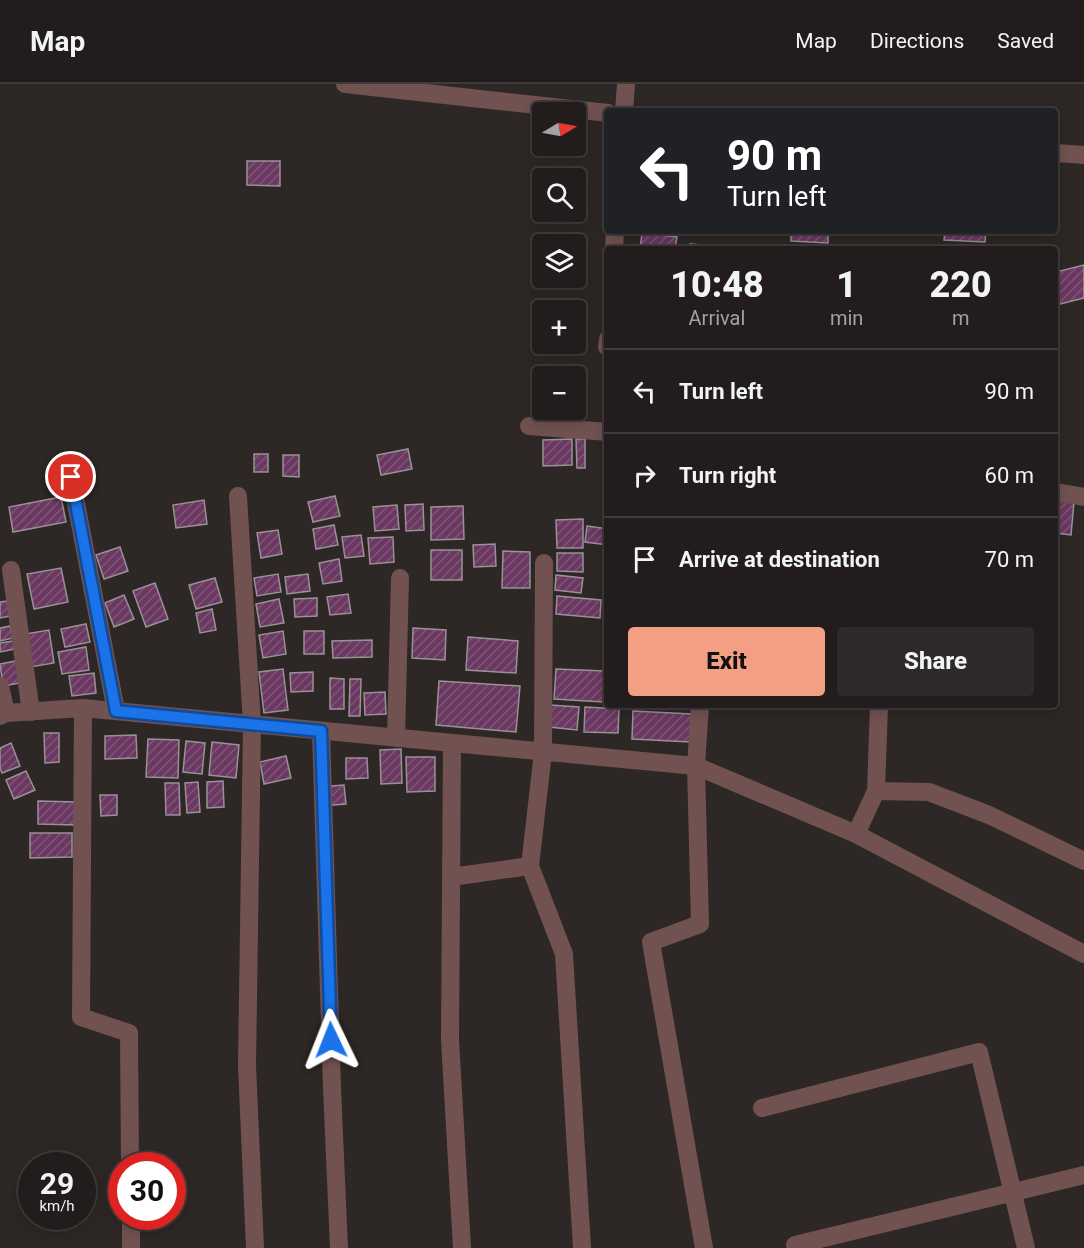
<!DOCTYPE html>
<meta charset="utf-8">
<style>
body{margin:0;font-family:Roboto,sans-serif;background:#2e2a29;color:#f1f3f6;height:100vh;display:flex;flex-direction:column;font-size:22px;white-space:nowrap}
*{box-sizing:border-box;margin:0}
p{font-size:20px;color:#a2a2a3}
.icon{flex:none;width:33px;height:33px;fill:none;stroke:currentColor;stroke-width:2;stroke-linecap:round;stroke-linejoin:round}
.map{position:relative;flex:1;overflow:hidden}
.sheet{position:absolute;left:604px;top:162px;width:454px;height:462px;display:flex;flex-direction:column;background:#221d1c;border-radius:6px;box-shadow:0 3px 15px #0003,0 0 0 2px #3f3b3b}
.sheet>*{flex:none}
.banner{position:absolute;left:604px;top:24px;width:454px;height:126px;border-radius:6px;box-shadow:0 3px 15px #0003,0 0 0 2px #3f3b3b;background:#202124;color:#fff;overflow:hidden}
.needle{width:39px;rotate:80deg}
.buttons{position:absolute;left:532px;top:18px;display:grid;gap:12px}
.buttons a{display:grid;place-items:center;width:54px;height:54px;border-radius:6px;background:#221d1c;box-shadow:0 3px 15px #0003,0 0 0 2px #3f3b3b;font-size:30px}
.speed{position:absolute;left:18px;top:1068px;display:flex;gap:12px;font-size:30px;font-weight:700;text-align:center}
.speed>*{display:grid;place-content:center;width:78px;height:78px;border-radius:50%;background:#221d1c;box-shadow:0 3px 15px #0003,0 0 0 2px #3f3b3b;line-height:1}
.speed small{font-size:15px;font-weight:400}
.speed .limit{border:9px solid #d22;background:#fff;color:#111}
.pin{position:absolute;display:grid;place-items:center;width:51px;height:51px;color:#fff;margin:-26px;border:3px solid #fff;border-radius:50%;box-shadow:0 2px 6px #0007}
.me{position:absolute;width:66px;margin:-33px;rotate:358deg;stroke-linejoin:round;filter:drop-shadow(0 0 4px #0008)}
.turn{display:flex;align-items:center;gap:21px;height:126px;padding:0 24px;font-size:27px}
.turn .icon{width:78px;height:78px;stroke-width:2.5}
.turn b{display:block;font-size:42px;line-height:51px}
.eta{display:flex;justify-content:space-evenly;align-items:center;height:102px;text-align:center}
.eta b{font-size:36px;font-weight:800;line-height:42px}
.primary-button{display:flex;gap:12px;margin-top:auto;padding:12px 24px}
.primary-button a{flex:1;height:69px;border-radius:6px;background:#f39f83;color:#111;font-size:24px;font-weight:800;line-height:69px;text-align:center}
.primary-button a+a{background:#2e2a29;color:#f1f3f6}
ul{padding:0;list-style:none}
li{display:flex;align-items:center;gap:18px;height:84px;padding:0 24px;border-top:2px solid #3f3b3b}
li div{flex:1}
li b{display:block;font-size:22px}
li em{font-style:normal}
header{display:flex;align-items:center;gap:36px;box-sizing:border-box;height:84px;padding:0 30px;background:#221d1c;border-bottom:2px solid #3f3b3b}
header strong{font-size:28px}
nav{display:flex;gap:33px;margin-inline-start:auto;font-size:21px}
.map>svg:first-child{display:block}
.building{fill:url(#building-hatch);stroke:#989297;stroke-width:1.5}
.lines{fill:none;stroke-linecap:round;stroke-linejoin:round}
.minor{stroke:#715250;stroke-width:18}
.route-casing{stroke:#114b97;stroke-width:15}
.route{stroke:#1a73e8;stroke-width:10}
</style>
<header>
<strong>Map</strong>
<nav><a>Map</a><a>Directions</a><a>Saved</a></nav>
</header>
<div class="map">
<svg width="1084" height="1164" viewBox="0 0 1084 1164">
<defs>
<pattern id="building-hatch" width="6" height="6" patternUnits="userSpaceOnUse" patternTransform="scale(1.5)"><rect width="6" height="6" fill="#6b3861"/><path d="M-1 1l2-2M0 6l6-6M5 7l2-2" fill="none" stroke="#805477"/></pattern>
</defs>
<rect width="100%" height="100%" fill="#2d2725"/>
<!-- building -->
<path class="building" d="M247,77H280V102L247,101Z
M791,147H828V159L791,157Z
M945,147H986L985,158L944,156Z
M642,149L677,153L675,165H640Z
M690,160L725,163V165H690Z
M1084,181V214L1056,221V188Z
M572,355V381L543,382V356Z
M576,355H585V384H577Z
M408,365L412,385L381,391L377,371Z
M254,370H268V388H254Z
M283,371H299V393L283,392Z
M335,412L340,432L313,438L308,418Z
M61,413L66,438L13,448L9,423Z
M204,416L207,440L176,444L173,421Z
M1056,416L1074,418L1071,451L1056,449Z
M423,420L424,446L406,447L405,421Z
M397,421L399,445L375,447L373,423Z
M463,422L464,455L431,456V423Z
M583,435V464H557L556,436Z
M334,441L338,461L316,465L313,445Z
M587,442L608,445V461L585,458Z
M278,446L282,470L261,474L257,449Z
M361,451L364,472L345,474L342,453Z
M393,453L394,478L370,480L368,454Z
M495,460L496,482L474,483L473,461Z
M120,463L128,487L104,495L96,471Z
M431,466H462V496H431Z
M503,467L530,468V504H502Z
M557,469H583V488L557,487Z
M339,475L342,497L323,500L319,479Z
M61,484L68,518L34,525L27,490Z
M278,490L281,508L257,512L254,494Z
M308,490L310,507L287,510L285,493Z
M556,491L583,494L581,509L555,506Z
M215,494L222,518L196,525L189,501Z
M155,499L168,535L146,543L133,507Z
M348,510L351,529L330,531L327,513Z
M124,511L134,535L114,543L105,519Z
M557,512L601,516L600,534L556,530Z
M317,514V532L295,533L294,515Z
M279,515L284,539L260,543L256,520Z
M7,517L10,532L0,534V518Z
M212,525L216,546L200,549L196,529Z
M86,540L90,558L65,563L61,545Z
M10,542L13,554L0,557V544Z
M413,544L446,546L445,576L412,574Z
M49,546L54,579L30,583L25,550Z
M283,547L286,570L263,574L259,551Z
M304,547H324V570H304Z
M468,553L518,557L516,589L466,586Z
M372,556V573L333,574L332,557Z
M13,557L15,565L0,568V559Z
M86,563L89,586L62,590L58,568Z
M21,576L25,598L3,602L0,580Z
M283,585L288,626L264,629L259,588Z
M556,585L605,587L603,618L554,615Z
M313,588V607L291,608L290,589Z
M94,589L96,609L72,612L69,592Z
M330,594L344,595V625H330Z
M350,595H361L360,632H349Z
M439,597L520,602L516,648L436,641Z
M385,608L386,630L365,631L364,609Z
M550,621L579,623L577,646L549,643Z
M585,623L619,625L618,649L584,648Z
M633,627L692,630L690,658L632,655Z
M44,649H59V678L45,679Z
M136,651L137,674L105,675V652Z
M148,655L179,656L178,694L146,693Z
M186,657L205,659L202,690L183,688Z
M212,658L239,661L236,694L209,691Z
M11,659L20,682L2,689L0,684V664Z
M401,665L402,699L381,700L380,666Z
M286,672L291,694L264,700L260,678Z
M406,673H435V707L407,708Z
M346,674H367L368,694L346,695Z
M26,687L35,706L14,715L6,696Z
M223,697L224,723L207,724V698Z
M198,698L200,728L187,729L185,699Z
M165,699H179L180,731H166Z
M344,701L346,720L320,722L318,703Z
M100,711H117V731L101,732Z
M38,717L77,718L76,741L38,740Z
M30,749H72V773L30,774Z"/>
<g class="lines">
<!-- minor -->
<path class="minor" d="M345,0L608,29
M624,27L626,0
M1056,69L1084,71
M614,165L615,147
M607,263L608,255
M529,342L608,348
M71,393L116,627
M1056,408L1084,413
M238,412L252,640L247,982L255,1164
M544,479L543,668L530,782L564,870L582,1164
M11,486L31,628
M0,602L6,629
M700,621L696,682L700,840L651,858L704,1164
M83,624L81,933L129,949L130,1082
M0,632L6,629L83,624L696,682L856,750L1084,870
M321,647L332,1004L339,1164
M396,654L400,494
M452,659L450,955L462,1164
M876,707L929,708L989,731L1084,777
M856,750L876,707L879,621
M451,793L530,782
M762,1024L979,968L1026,1164
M131,1132V1164
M795,1161L1084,1091"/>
</g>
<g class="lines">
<defs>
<path id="route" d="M71,393L116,627L321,647L331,956"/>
</defs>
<!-- route casing -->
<use href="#route" class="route-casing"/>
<!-- route -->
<use href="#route" class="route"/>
</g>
</svg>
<div class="buttons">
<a><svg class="needle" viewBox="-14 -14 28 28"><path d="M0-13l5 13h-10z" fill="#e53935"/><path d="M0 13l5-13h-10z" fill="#a2a2a3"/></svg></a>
<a><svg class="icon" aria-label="search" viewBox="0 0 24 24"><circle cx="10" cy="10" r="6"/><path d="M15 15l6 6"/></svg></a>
<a><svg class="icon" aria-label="layers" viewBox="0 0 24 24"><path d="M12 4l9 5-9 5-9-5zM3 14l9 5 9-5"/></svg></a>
<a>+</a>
<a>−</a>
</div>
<div class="speed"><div>29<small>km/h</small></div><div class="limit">30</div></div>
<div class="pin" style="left:71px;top:393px;background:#d93025"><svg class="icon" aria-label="arrive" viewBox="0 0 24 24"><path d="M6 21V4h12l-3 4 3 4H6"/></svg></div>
<svg class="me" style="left:331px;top:956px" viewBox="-20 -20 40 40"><path d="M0-17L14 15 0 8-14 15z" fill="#1a73e8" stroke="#fff" stroke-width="4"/></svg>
<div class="banner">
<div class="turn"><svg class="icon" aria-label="left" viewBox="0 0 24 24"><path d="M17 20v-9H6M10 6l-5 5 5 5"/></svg><div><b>90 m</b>Turn left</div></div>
</div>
<section class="sheet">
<div class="eta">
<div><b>10:48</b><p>Arrival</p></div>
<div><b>1</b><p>min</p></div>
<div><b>220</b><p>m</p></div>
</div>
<ul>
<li><svg class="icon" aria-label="left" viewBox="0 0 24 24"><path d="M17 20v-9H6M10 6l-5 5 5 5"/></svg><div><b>Turn left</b></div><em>90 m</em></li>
<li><svg class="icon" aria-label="right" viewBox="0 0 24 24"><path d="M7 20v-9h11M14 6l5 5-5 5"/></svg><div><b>Turn right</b></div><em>60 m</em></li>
<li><svg class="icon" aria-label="arrive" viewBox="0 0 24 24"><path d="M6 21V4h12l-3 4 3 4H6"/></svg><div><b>Arrive at destination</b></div><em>70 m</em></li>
</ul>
<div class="primary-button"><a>Exit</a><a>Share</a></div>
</section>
</div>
